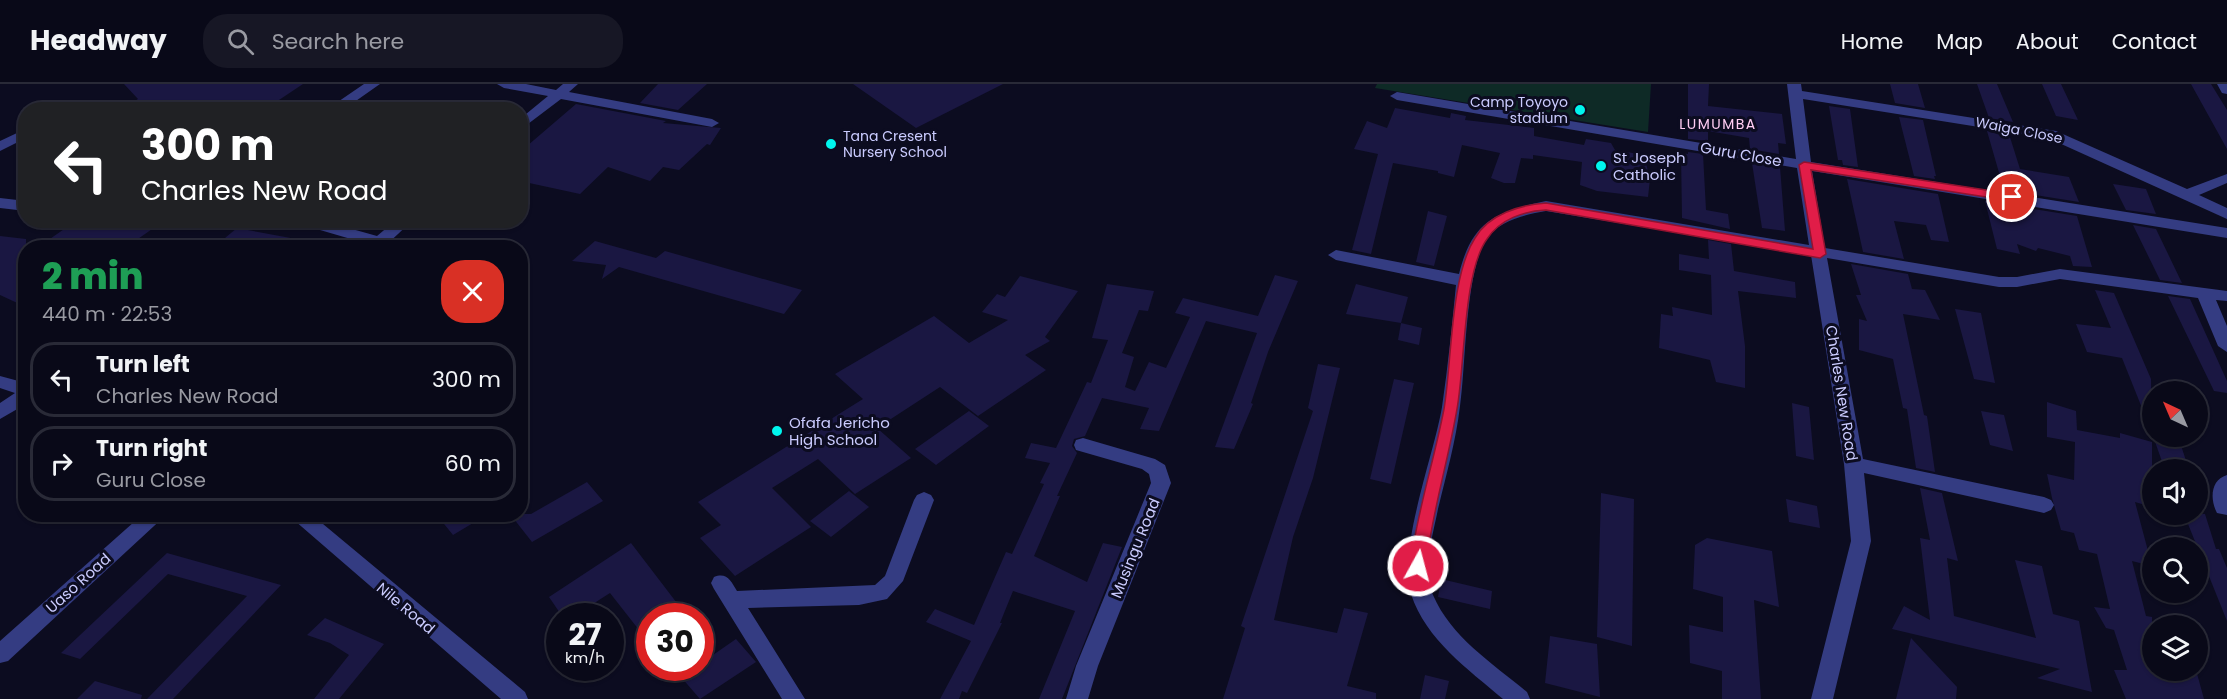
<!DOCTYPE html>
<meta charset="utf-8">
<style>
body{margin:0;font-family:Poppins,sans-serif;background:#171725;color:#f1f3f6;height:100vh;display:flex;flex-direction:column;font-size:22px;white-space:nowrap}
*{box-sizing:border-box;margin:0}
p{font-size:20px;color:#999aa2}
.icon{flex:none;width:33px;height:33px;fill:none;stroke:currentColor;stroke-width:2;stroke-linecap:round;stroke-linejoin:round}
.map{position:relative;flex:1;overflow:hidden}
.details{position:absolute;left:18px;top:156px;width:510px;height:282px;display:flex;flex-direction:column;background:#090918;border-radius:24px;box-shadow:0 2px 4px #0004,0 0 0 2px #292a37}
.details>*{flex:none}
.banner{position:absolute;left:18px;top:18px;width:510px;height:126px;border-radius:24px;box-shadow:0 2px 4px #0004,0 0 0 2px #292a37;background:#202124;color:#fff;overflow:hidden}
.needle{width:39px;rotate:316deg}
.fabs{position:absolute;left:2142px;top:297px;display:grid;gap:12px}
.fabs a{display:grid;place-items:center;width:66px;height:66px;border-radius:50%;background:#090918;box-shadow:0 2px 4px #0004,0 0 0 2px #292a37;font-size:30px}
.speed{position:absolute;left:546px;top:519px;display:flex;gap:12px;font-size:30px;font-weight:700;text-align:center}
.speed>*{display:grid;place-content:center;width:78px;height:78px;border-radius:50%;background:#090918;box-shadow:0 2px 4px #0004,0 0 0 2px #292a37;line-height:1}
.speed small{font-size:15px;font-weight:400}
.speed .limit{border:9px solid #d22;background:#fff;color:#111}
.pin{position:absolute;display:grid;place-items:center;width:51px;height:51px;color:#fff;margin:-26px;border:3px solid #fff;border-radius:50%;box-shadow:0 2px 6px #0007}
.me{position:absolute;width:66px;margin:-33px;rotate:7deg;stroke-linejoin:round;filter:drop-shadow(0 0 4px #0008)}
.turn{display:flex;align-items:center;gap:21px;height:126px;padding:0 24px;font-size:27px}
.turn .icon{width:78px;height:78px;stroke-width:2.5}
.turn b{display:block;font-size:42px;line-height:51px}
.round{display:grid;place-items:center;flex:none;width:63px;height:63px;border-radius:24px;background:#171725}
.overview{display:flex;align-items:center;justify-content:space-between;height:102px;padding:0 24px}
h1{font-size:36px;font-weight:800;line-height:45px;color:#1e9e55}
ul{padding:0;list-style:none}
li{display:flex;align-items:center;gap:18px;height:75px;margin:0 12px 9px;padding:0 12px;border:3px solid #292a37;border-radius:24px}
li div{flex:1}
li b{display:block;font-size:22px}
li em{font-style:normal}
header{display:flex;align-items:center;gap:36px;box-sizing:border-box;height:84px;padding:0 30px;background:#090918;border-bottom:2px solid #292a37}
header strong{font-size:28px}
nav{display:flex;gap:33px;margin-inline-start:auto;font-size:21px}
.search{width:420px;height:54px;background:#171725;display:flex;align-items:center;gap:15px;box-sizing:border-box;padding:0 21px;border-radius:24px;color:#999aa2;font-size:22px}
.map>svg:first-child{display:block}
.green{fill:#0e2a26}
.building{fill:#1a1742}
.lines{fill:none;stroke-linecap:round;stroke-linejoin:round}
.minor{fill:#343c82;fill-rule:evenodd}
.route{fill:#e11d48;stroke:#92132f;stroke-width:1.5}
.poi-dot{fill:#00f6ee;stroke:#0c0c20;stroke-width:2}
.labels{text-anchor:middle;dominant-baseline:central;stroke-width:6;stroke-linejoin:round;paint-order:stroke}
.far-poi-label{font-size:14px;fill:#cbccff;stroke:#0c0c20;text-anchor:end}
.far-neighbourhood-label{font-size:14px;letter-spacing:1.5px;fill:#ffcdf3;stroke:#0c0c20}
.far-street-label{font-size:14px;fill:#cbccff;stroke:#0c0c20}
.street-label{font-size:15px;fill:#cbccff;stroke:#0c0c20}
.poi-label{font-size:15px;fill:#cbccff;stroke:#0c0c20;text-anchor:start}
</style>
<header>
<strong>Headway</strong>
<div class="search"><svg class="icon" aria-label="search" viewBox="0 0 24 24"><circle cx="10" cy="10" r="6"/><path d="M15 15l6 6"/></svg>Search here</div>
<nav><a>Home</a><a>Map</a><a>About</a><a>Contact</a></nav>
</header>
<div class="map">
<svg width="2227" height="615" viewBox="0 0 2227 615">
<rect width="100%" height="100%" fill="#0c0c20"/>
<!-- green -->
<path class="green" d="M1377,0H1651L1648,48L1375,4Z"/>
<!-- building -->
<path class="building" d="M124,0H303L264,26H120L138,15Z
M658,0H707L678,26L640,19Z
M853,0H1003L916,44Z
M1688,0H1709L1708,22L1782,30L1786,60L1778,59L1779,70L1750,65L1749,54L1708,47V57L1688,55Z
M1890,0H1918L1925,24L1895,19Z
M1977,0H1997L2013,38L1989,34Z
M2042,0H2061L2078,36L2056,32Z
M2191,0H2211L2227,26V65Z
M576,20L666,37L663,39L721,44L710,61L707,60L679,86L663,83L650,97L608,83L580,110L520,97V68Z
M1829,22L1850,25L1858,83L1843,81L1842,76H1838Z
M1395,24L1450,34L1451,29L1466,32L1465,36L1534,44V52L1584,61L1586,55L1611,59L1615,66L1644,71L1650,95L1648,113L1597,107L1580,101L1582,78L1533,71V75L1521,74L1515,99H1504L1491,94L1500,69L1462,61L1454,93L1438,89V87L1393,79L1371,170L1352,166L1378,70L1354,65L1367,37L1387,44Z
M1899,33L1923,36L1936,92H1934L1935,95L1914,92Z
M1987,47L2009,50L2020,85L2069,93L2079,118L2004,106Z
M1688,68L1703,70L1706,126L1728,130L1730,145L1682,134L1681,69L1688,70Z
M1752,79L1780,83L1785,147L1762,144Z
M1847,95L1938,110L1949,158L1931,156L1926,141L1894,137L1904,175L1863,168Z
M2113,100L2146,105L2156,130L2126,126Z
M1985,117L2077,132L2092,183L2073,182L2070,172L2038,164L2036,167L2017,160L2020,170L1997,165Z
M1428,127L1447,132L1434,182L1416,178Z
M77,136H165L125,164H37Z
M2133,141L2156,145L2182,199L2160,196Z
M237,144L296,155V164H213Z
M0,152L26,155V223L0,211Z
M1708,156L1731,160L1734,187L1795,198L1796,214L1738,207L1745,262V304L1716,298L1710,276L1659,264L1661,230L1673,232L1672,223L1712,231L1711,191L1679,186V170L1709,175Z
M595,157L656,174L665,167L802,206L784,230L619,183L602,195L606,181L572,177Z
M1851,180L1908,190L1912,205L1925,206L1940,236L1903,230L1924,331L1927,332L1935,388L1916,384L1907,325L1903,324L1893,275L1859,266V235L1867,237L1856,211H1861Z
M1275,191L1298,197L1268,268L1251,319L1253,320L1234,365L1215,363L1257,249L1206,237L1159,347L1140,345L1149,324L1102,314L1085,352L1074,355L1072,362L1077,369L1057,412H1060L1034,472L1087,498L1103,459L1122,463L1062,615H1039L1075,527L1013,507L1000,539H1002L967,609L962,607L959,615H940L971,557L926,538L935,525L974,541L1006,468L1012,470L1044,400L1040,399L1050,379L1025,374L1031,359L1056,364L1087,298L1091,299L1108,256L1092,254L1107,200L1154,207L1148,227L1139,226L1122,269L1134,273L1125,303L1135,307L1149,278L1166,284L1190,233L1175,229L1183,214L1258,232Z
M1020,192L1078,207L1045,253L1050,257L1025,271L1046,286L978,332L940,303L877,344L911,374L855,410L818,375L772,404L811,443L735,492L700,454L721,441L698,418L863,315L835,290L934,232L969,259L1008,236L982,228L997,210L1005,213Z
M1356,200L1408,213L1401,239L1346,230Z
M2095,206L2114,209L2151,295L2152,349L2122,274L2087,268L2076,240L2111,244Z
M2168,212L2190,215L2227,297V309L2214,307Z
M1955,225L1981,229L1995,299L1974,295Z
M1401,239L1422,244L1419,261L1398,256Z
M1318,280L1340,284L1313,394L1293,453L1274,536L1337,549L1344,524L1368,529L1347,602L1376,609V615H1223L1245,544L1241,542L1313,327L1308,324Z
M1394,295L1414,299L1391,400L1370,395Z
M2047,318L2076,327L2077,346L2120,354V349L2152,358V423L2135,418L2152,482L2132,477L2146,532L2152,533V586H2196L2204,615H2126L2114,586H2127L2114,546L2106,544L2094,523L2110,525L2097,470L2079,466L2074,449L2061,446L2052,414L2047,390L2074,396L2075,358L2047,353Z
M1792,319L1809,323L1814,376L1796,372Z
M969,327L989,342L936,381L915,365Z
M1981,327L2004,331L2013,367L1990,361Z
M2153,352H2178L2189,386H2165Z
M587,398L603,417L532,458L510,430H531Z
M1920,404L1942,409L1958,477L1947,474L1954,532L2036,554L2015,476L2042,482L2053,530L2079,537L2092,608L2037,594L2060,585L1892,545L1904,522L1930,536L1920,454L1930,456Z
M849,407L869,423L831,453L810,437Z
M1601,409L1634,415L1632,562L1597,553Z
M1786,415L1817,422L1820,444L1789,438Z
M436,430H488L453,451Z
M2184,430H2205L2216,465H2219L2227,484V537Z
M1707,454L1772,467L1779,523L1754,516L1761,615H1722V587L1690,579L1689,541L1723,548V513L1693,505L1695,461Z
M631,459L683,527L674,532H650V560L610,509L574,532H562L549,513Z
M167,469L281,501L173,615H147L247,512L168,490L80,575L61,569Z
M1441,495L1492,507L1490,525L1438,513Z
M325,534L384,560L339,615H314L349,571L330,559L307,551Z
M1550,552L1597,560L1600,613L1545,599Z
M1911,554L1957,603L1956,615H1896Z
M736,555L756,578L700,615L681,593L695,584H700V580Z
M1425,591L1449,597L1445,615H1420Z
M95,597L142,611L141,615H77Z"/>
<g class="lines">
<!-- minor -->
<path class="minor" d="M364,0H380L343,26H326Z
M497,0H526L556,6L563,0H578L569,8L712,35L719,39L712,43L561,15L520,46V35L548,12L504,4Z
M1787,0H1801L1802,7L2056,47L2187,105L2227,90V99L2199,111L2227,124V135L2048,54L1803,15L1811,78L2227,144V154L1812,87L1825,164L1999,193H2017L2060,185L2227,207V217L2216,216L2227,242V268L2218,262L2198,214L2060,195L2017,203H1999L1827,174L1863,375L2044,413L2051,416L2054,421L2051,426L2044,429L1864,389L1871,457L1833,615H1811L1851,457L1844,380L1811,171L1546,127C1524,131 1499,136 1486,156C1465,189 1466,281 1460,322C1456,357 1446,391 1438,425C1433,451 1422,485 1433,511C1451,553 1492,579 1527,608L1530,615H1503C1468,585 1426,556 1411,510C1397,467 1434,371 1442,323C1448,282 1452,241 1456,201L1336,176L1328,171L1336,166L1459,190C1472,137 1495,128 1546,117L1809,161L1797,84L1397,16L1390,12L1397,8L1796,75Z
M2217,0H2227V10L2222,9Z
M17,49L22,50V56L0,67V57Z
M0,114L26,117V127L0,124Z
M294,136H320L377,152L396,136H413L383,164H365L368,160L296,139Z
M0,292L26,299V320L0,335V319L15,309L0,304Z
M1083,354L1155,375L1165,381L1171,399L1098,582L1088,615H1066L1076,582L1151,399L1149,390L1142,385L1076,366L1074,361L1076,356Z
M2227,391V431L2217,429C2210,416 2210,396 2227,391Z
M924,408L931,411L934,416L903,497L887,515L859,521L748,524L805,615H782L714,505L711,499L714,493C727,488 731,497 737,507L875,501L885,492L914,416L917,411Z
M143,430H167L8,577L0,579V557Z
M287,430H311L525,608L528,615H501Z"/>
</g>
<!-- route -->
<path class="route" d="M1804,78L2012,110L2018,113L2012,117L1811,86L1826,170L1820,174L1546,126C1524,127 1500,135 1487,155C1463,188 1465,282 1457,325C1448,378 1432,428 1426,482L1418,488L1412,486L1410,482C1417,428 1434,377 1444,325C1452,278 1450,193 1475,154C1489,130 1520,121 1546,119L1813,165L1799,81Z"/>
<!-- markers -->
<g class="poi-dot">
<circle cx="1580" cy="26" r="6"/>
<circle cx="831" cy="60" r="6"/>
<circle cx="1601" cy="82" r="6"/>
<circle cx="777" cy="347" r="6"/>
</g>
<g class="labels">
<!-- far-poi labels -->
<g class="far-poi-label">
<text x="1568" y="18">Camp Toyoyo<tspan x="1568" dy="16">stadium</tspan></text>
<text x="843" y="52" text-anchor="start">Tana Cresent<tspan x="843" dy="16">Nursery School</tspan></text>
</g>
<!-- far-neighbourhood labels -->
<g class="far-neighbourhood-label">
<text x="1718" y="40">LUMUMBA</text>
</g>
<!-- far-street labels -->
<g class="far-street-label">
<text transform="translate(2019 46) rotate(11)">Waiga Close</text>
</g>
<!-- street labels -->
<g class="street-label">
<text transform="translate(1741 70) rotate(10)">Guru Close</text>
<text transform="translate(1842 309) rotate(81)">Charles New Road</text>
<text transform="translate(1135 464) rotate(-68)">Musingu Road</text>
<text transform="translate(78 499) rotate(-42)">Uaso Road</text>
<text transform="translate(406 524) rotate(40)">Nile Road</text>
</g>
<!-- poi labels -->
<g class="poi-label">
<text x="1613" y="73">St Joseph<tspan x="1613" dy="17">Catholic</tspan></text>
<text x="789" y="338">Ofafa Jericho<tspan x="789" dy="17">High School</tspan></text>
</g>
</g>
</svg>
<div class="fabs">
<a><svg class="needle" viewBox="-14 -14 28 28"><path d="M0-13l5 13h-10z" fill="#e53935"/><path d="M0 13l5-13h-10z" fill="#999aa2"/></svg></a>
<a><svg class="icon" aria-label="sound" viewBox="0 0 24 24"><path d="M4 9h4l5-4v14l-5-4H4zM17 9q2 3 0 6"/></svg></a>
<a><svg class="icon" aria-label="search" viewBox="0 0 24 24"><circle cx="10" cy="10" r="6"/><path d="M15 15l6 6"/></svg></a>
<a><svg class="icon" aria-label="layers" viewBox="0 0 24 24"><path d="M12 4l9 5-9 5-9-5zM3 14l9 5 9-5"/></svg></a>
</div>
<div class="speed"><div>27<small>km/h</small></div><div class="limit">30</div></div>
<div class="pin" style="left:2012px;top:113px;background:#d93025"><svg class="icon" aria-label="arrive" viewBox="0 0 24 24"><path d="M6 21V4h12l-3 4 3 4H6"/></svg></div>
<svg class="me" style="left:1418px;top:482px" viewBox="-20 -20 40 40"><circle r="17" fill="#e11d48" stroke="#fff" stroke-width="3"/><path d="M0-11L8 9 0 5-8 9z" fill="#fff"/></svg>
<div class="banner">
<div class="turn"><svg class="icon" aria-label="left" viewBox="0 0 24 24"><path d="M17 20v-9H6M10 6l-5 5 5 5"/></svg><div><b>300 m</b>Charles New Road</div></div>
</div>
<section class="details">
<div class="overview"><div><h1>2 min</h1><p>440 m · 22:53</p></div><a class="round" style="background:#d93025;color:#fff"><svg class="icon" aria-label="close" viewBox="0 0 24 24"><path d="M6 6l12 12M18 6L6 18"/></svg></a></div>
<ul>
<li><svg class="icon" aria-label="left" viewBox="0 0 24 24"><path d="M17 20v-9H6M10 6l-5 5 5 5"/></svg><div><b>Turn left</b><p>Charles New Road</p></div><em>300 m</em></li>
<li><svg class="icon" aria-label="right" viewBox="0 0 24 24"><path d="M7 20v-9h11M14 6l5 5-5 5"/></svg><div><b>Turn right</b><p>Guru Close</p></div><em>60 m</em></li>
</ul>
</section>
</div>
